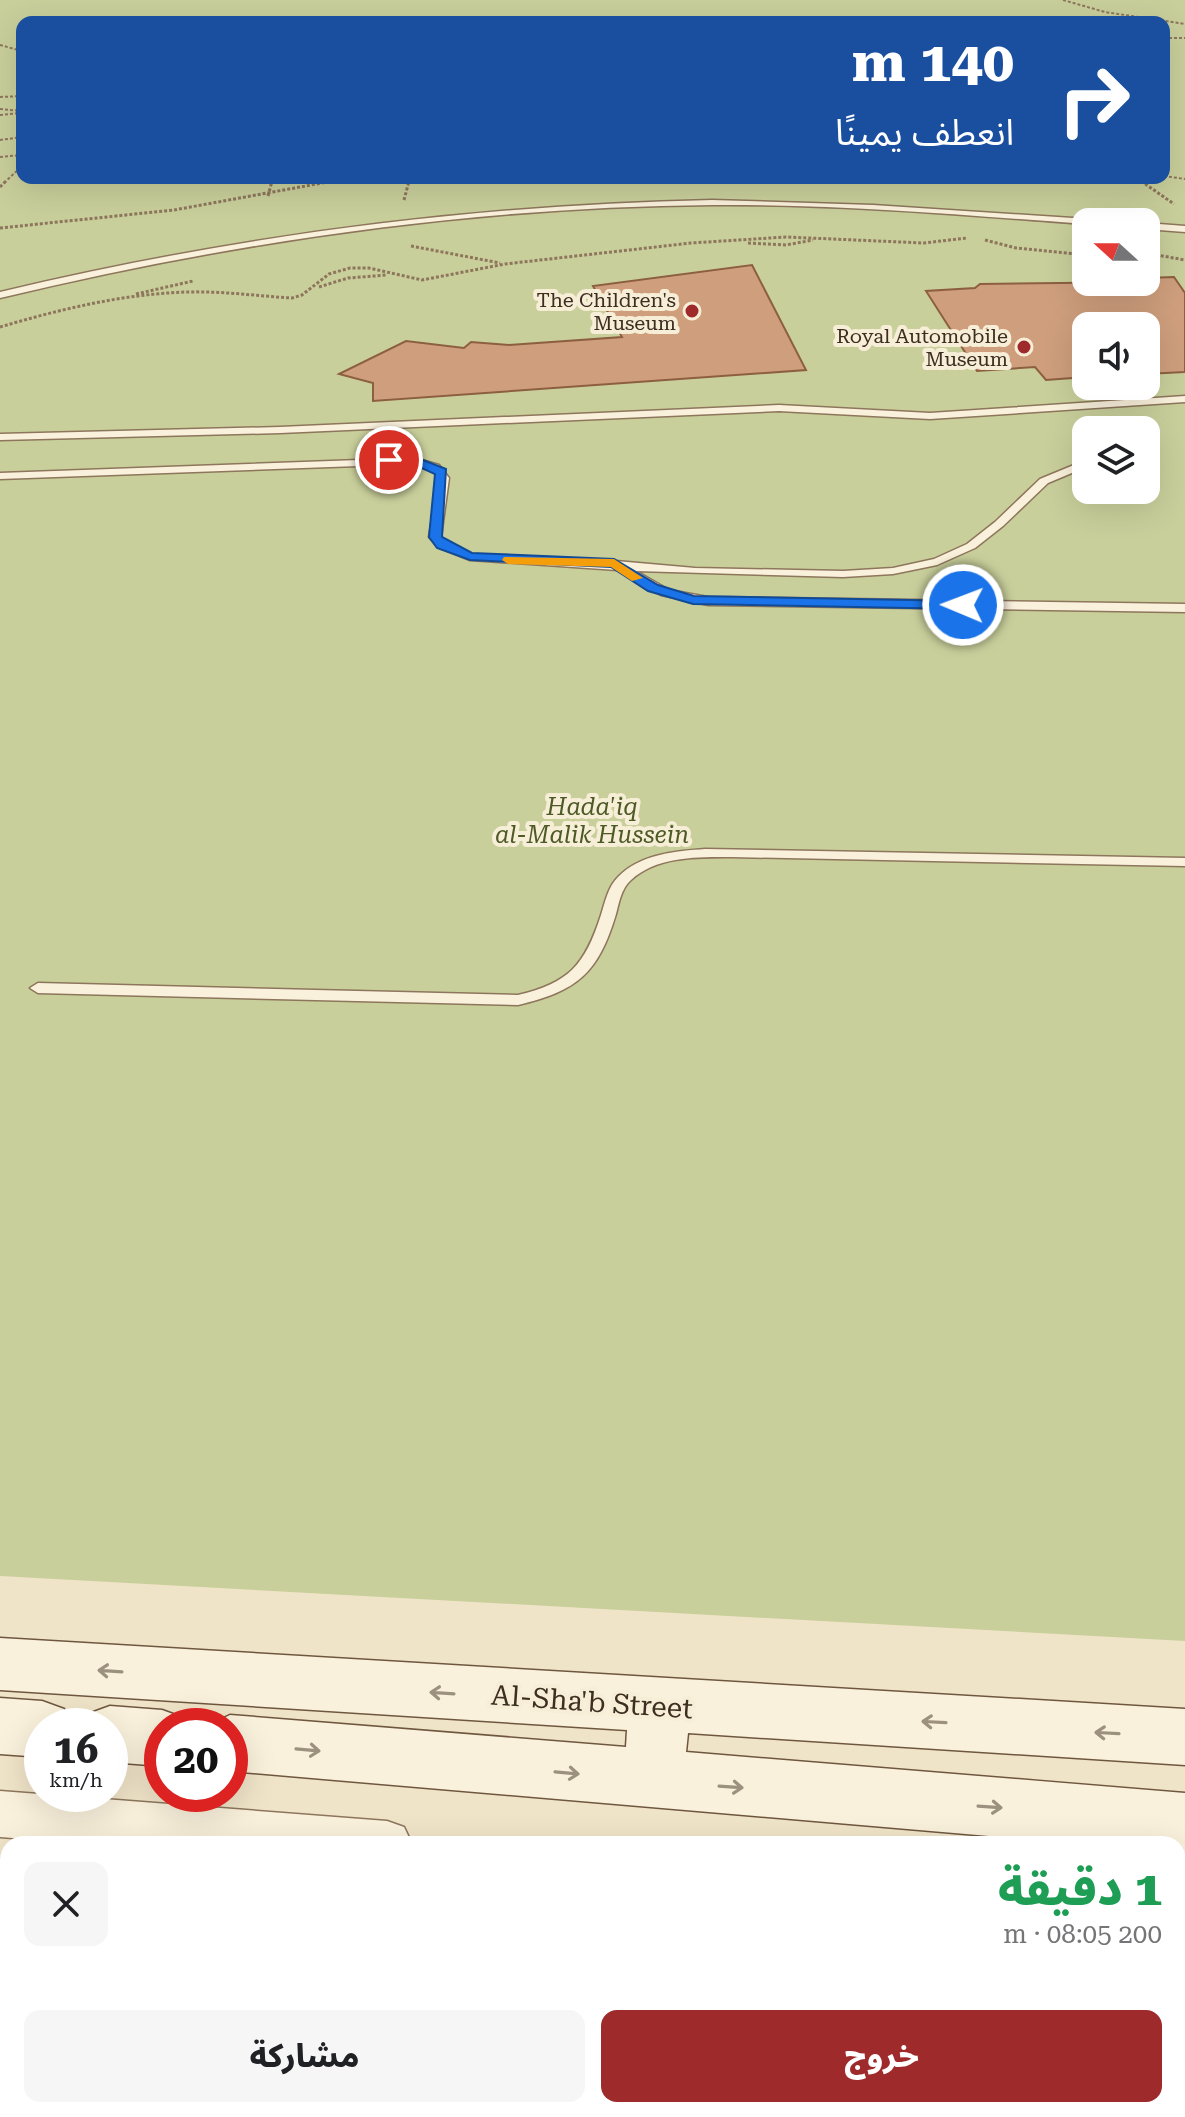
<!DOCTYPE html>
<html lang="ar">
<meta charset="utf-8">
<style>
body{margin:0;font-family:"Roboto Serif","Noto Sans Arabic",serif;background:#f6f6f6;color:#202124;direction:rtl;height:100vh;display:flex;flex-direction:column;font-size:30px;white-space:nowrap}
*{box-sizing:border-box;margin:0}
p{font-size:26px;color:#757577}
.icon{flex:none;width:44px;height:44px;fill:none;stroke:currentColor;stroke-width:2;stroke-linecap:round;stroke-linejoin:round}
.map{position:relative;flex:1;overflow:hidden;direction:ltr}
.panel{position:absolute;left:0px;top:1836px;width:1186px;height:282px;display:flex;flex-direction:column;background:#fff;border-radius:24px 24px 0 0;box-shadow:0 8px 32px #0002;direction:rtl}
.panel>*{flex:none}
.hud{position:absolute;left:16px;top:16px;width:1154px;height:168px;border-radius:16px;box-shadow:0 8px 32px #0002;direction:rtl;background:#1a4fa0;color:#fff;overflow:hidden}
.needle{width:52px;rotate:291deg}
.buttons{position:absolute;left:1072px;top:208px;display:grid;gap:16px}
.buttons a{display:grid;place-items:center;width:88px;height:88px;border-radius:16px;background:#fff;box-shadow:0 8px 32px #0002;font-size:40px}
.speed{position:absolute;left:24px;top:1708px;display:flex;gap:16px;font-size:40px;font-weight:700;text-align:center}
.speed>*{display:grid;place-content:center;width:104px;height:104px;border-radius:50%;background:#fff;box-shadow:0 8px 32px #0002;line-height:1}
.speed small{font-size:20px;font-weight:400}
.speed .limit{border:12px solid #d22;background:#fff;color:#111}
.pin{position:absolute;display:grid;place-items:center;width:68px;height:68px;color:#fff;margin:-34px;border:4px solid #fff;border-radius:50%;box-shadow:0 2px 8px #0007}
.me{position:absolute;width:88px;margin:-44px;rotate:271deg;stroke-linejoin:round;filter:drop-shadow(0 0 6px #0008)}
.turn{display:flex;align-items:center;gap:28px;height:168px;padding:0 24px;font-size:36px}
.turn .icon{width:104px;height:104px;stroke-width:2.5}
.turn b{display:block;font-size:56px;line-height:68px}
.round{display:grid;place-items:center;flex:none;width:84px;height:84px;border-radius:16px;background:#f6f6f6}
.headline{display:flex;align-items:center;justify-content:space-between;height:136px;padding:0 24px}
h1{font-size:48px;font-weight:800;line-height:60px;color:#1e9e55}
.cta{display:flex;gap:16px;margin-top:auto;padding:16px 24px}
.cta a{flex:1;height:92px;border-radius:16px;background:#9e2a2b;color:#fff;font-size:32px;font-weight:800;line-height:92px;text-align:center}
.cta a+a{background:#f6f6f6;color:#202124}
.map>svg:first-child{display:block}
.green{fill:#c9cf9b;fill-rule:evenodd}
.building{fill:#cf9f7d;stroke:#8d5f41;stroke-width:2}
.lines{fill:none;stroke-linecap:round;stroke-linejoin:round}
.service-casing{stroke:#8d765c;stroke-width:3}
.minor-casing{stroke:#8d765c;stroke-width:3}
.secondary-casing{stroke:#6f573f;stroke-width:3}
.path-far1{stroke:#8d765c;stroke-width:2;stroke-dasharray:3 2;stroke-linecap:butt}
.path{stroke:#8d765c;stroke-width:3;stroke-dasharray:3 2;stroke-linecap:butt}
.service{fill:#faf1dc;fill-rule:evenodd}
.minor{fill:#faf1dc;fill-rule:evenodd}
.secondary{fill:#faf1dc;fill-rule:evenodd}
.oneway{stroke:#9c907e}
.route{fill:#1a73e8;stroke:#114b97;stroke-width:2}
.slow{fill:#f59e0b}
.poi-dot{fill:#9e2a2b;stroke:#f7eed8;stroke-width:3}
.labels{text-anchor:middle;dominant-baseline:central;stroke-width:8;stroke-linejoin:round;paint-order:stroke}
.far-poi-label{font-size:20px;fill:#3d2e20;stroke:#f7eed8;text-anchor:end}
.park-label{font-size:24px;font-style:italic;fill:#4d5a26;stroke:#f7eed8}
.near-street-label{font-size:28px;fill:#3d2e20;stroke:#f7eed8}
</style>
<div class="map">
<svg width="1185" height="2117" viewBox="0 0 1185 2117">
<rect width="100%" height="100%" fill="#f0e4c8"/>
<!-- green -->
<path class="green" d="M0,0H1185V1641L0,1576ZM22,22H1164V178H22ZM1086,222H1146V282H1086ZM1086,326H1146V386H1086ZM1086,430H1146V490H1086Z"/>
<!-- building -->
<path class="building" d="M752,265L806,370L373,401V383L339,374L406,341L464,348L471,342L509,345L622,337L593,286Z
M1174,277L1185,293V372L1146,374V326H1086V377L1046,380L1035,367L977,371L926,291L975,288L980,284L1146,282V278Z"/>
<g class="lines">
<defs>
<path id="service" d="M712,200L873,205L1088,219L1092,222H1086V224C962,215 837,204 712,205C471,207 233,242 0,298V292C234,236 471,205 712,200Z
M1146,223L1185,226V232L1146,229Z
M1185,396V402L930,419L779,411L280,433L0,440V434L280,427L779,405L930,413Z
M415,458L439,465L449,478L441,537L446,543L472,554L611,562L616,561L695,568L843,571L893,568L934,559L967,544L995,522L1040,479L1086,460V467L1048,483L1003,526L975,548L937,565L893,574L843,577L636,571L669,590L708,597L1185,604V612L708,605L661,595L617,570L470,560L438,547L429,537L439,478L431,469L414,464L0,479V473Z
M705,849L1185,858V866L732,857C698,857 657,856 631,880C621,889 619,903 616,914C598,974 577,991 518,1005L38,993L30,988L38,983L518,995C569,983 585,965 601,915C605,902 608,887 618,877C640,854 676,851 705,849Z"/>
<path id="minor" d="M0,1791L387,1821L404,1827L412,1844H90L0,1837Z
M1185,1997V2049L1178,2051V1999Z
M8,2087V2110H45L44,2117H0V2090Z
M1178,2107L1182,2117H1121L1118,2110H1178Z"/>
<path id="secondary" d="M0,1638L1185,1709V1765L688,1733L686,1752L1185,1793V1853L1178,1852V1844H1082L230,1771V1726H207L230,1715L626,1747L627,1730L0,1690Z
M0,1698L42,1701L64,1709L71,1726H42V1757L0,1754Z
M110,1706L162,1710L184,1718L187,1726H162V1766L110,1762V1726H83L88,1714Z"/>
</defs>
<!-- service casing -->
<use href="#service" class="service-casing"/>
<!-- minor casing -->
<use href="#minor" class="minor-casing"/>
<!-- secondary casing -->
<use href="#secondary" class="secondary-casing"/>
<!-- path-far1 -->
<path class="path-far1" d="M1063,0L1105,12L1185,24
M1164,38H1185
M0,45L22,51
M0,97L22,96
M0,109L22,111
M0,115L19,113
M0,140L22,137
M0,157L22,155
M1164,176L1185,179
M1137,178L1144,183
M4,183L22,166
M272,183L273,178
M324,183L346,178
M409,183L410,178"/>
<!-- path -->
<path class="path" d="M1141,181L1174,204
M0,187L6,181
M268,196L272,181
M404,200L409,181
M0,228L174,210L333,181
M985,240L1016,248L1086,255
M748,243L786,245L813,240
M411,246L500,263
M1146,253L1185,260
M319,287L348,278L387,275
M136,294L193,281
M0,327C61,309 123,294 187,292C222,291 257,296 292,298L302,295L329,274L350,268H369L422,280L505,264L691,243L786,237L924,243L967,238"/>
<!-- service -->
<use href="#service" class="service"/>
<!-- minor -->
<use href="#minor" class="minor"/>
<!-- secondary -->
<use href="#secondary" class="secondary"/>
</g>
<!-- one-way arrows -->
<defs><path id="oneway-shaft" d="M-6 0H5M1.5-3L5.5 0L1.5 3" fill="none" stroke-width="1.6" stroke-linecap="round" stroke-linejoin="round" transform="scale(2)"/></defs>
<g class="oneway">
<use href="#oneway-shaft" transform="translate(110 1671) rotate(-176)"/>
<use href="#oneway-shaft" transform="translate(442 1693) rotate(-176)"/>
<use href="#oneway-shaft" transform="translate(934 1722) rotate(-177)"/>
<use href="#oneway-shaft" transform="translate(1107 1733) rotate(-177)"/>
<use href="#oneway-shaft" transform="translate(308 1750) rotate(5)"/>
<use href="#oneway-shaft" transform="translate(567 1773) rotate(5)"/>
<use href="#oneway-shaft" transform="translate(731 1787) rotate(4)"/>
<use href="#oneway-shaft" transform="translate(990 1807) rotate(4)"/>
</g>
<!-- route -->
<path class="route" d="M389,456L415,457L446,469L442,537L472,553L614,559L658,585L694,596L963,601L970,605L963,609L693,604L648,591L611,567L470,560L437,548L429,537L435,474L413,464L385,463V457Z"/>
<!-- slow -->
<path class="slow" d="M504,557L614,559L643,578L632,581L611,567L508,564L502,560Z"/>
<!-- markers -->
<g class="poi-dot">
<circle cx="692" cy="311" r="8"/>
<circle cx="1024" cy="347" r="8"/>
</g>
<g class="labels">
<!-- far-poi labels -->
<g class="far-poi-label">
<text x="676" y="300">The Children's<tspan x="676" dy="23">Museum</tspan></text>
<text x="1008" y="336">Royal Automobile<tspan x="1008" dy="23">Museum</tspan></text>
</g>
<!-- park labels -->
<g class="park-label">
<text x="592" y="807">Hada'iq<tspan x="592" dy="28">al-Malik Hussein</tspan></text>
</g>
<!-- near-street labels -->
<g class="near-street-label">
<text transform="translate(592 1702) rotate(4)">Al-Sha'b Street</text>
</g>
</g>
</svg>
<div class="buttons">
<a><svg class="needle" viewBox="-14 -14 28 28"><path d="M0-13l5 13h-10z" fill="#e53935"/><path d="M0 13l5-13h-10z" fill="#757577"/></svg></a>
<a><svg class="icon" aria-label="sound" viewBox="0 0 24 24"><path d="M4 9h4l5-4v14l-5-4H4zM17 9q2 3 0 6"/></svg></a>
<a><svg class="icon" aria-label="layers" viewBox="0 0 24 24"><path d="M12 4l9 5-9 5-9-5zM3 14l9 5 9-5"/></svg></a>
</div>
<div class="speed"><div>16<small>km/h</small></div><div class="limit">20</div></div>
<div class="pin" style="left:389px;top:460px;background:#d93025"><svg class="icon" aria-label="arrive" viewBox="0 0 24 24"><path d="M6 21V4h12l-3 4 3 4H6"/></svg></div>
<svg class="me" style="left:963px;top:605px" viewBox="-20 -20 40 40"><circle r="17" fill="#1a73e8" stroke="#fff" stroke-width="3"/><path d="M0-11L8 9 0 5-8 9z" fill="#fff"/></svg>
<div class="hud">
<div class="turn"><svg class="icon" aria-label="right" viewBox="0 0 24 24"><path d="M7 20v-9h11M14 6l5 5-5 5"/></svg><div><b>140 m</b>انعطف يمينًا</div></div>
</div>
<section class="panel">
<div class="headline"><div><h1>1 دقيقة</h1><p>200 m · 08:05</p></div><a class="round"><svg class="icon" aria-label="close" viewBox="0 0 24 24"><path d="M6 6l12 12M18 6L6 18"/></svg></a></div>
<div class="cta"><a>خروج</a><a>مشاركة</a></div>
</section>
</div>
